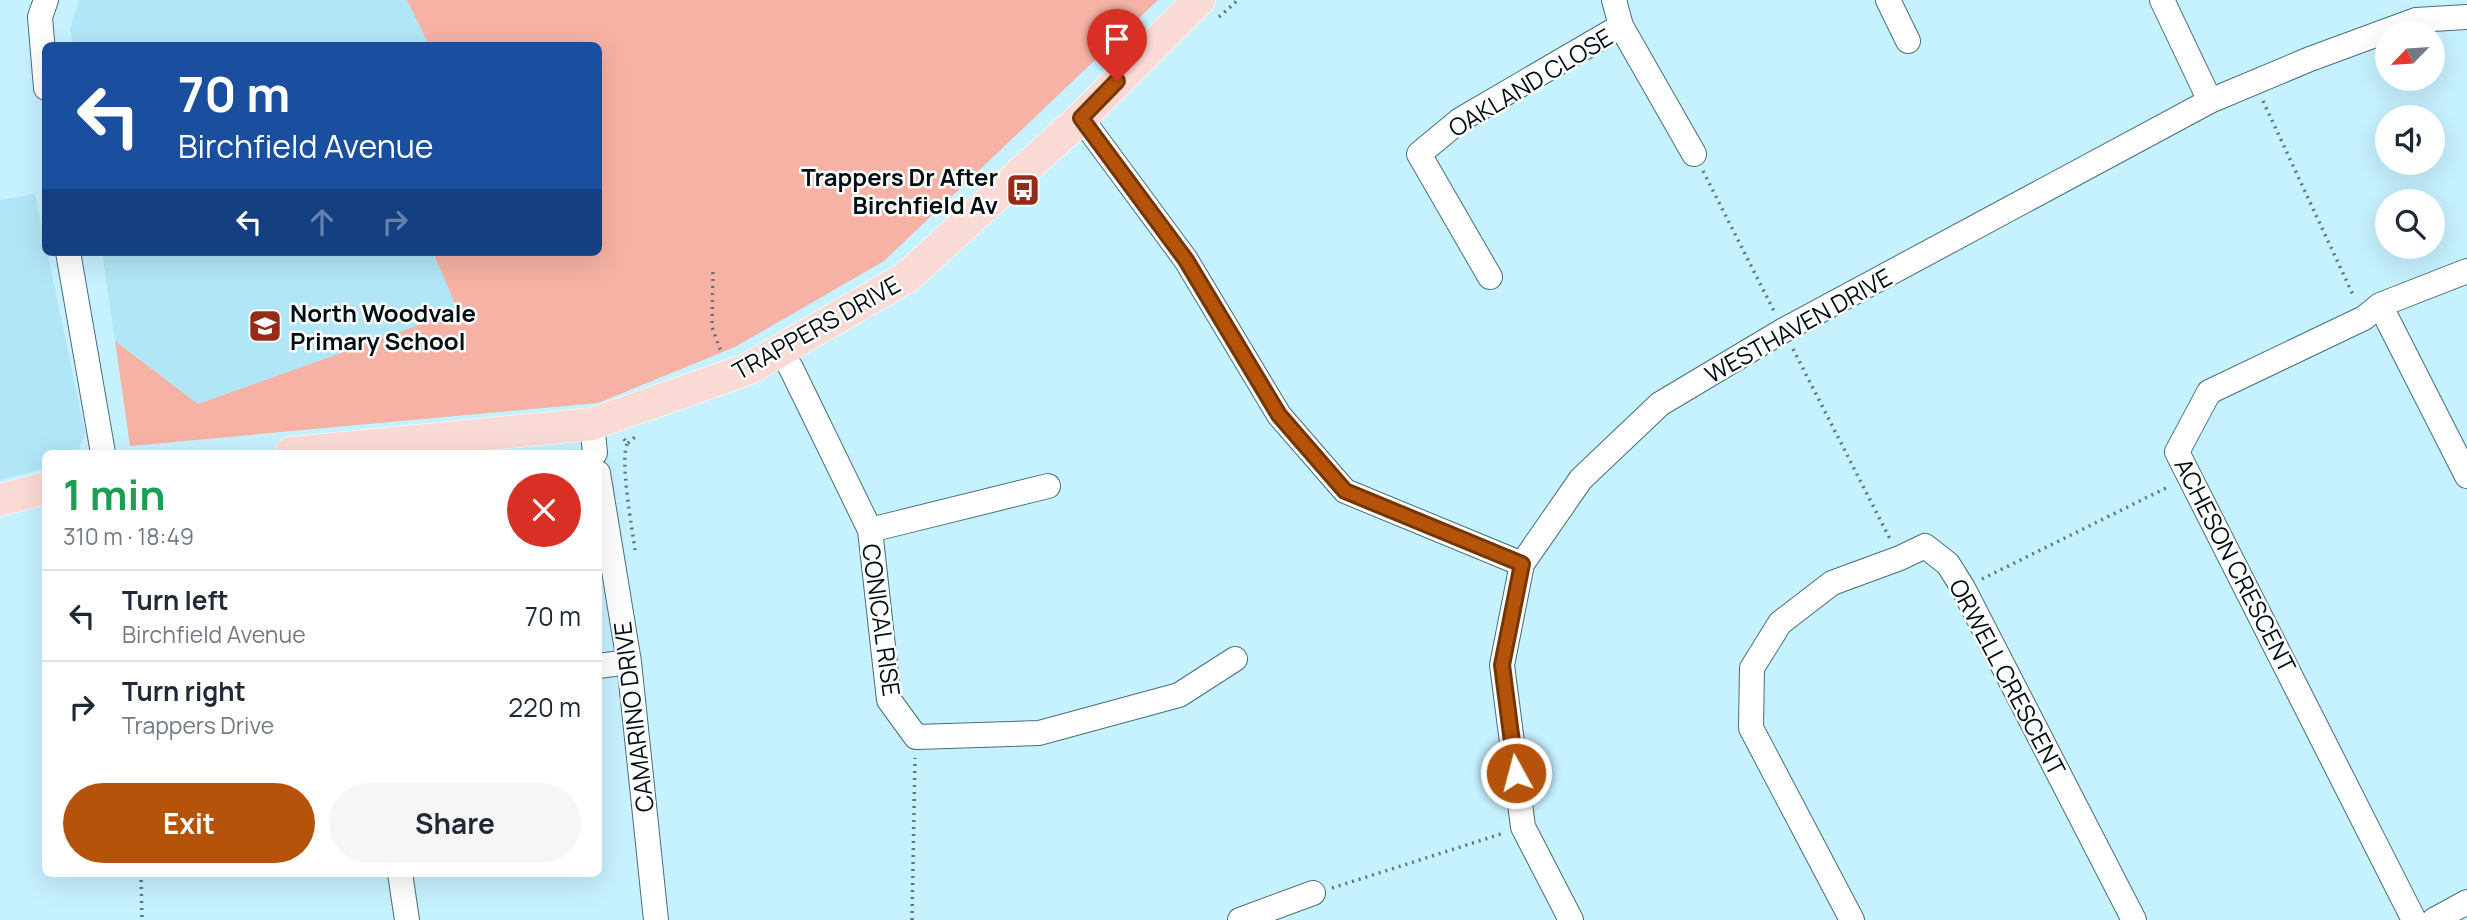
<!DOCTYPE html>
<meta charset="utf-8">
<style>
body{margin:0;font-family:Manrope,sans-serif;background:#f6f6f7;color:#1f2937;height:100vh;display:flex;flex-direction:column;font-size:26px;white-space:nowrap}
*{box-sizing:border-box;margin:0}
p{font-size:23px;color:#747a83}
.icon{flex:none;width:38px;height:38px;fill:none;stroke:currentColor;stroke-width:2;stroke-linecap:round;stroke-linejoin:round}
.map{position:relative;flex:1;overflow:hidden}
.drawer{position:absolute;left:42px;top:450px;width:560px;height:427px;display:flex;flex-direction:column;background:#fff;border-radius:10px;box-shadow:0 7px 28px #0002}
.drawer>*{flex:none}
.hud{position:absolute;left:42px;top:42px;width:560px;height:214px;border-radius:10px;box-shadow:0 7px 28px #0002;background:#1a4fa0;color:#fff;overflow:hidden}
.needle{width:46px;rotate:245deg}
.fabs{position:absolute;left:2375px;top:21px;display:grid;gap:14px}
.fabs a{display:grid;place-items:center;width:70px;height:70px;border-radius:50%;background:#fff;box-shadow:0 7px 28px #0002;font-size:35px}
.pin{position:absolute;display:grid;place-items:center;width:60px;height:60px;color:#fff;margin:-72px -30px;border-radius:50% 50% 50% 0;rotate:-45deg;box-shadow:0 0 7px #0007}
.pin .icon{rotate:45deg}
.me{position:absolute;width:77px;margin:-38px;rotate:353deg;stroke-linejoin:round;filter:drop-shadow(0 0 5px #0008)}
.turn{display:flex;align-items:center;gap:24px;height:147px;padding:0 21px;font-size:32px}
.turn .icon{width:91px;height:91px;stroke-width:2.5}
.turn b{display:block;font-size:49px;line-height:60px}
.lanes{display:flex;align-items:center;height:66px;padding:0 21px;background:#0003;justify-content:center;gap:35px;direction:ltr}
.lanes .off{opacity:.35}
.round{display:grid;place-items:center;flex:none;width:74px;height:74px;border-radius:37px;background:#f6f6f7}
.head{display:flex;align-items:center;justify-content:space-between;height:119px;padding:0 21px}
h1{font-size:42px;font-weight:700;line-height:52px;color:#1e9e55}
.cta{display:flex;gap:14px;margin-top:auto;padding:14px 21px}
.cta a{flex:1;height:80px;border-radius:42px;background:#b45309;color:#fff;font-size:28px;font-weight:700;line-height:80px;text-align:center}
.cta a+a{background:#f6f6f7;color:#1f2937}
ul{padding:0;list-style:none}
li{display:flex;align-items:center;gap:21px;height:91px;padding:0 21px;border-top:2px solid #e0e1e3}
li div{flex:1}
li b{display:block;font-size:26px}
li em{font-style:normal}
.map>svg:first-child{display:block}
.built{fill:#b1e6f6}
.green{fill:#f6b2a4}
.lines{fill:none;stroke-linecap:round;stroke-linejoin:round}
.minor-casing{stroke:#476e7a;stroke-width:26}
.major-casing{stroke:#fff;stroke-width:33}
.path{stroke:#5b767f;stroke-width:3.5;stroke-dasharray:2 5;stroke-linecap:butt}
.minor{stroke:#fff;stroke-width:24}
.major{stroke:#fadad4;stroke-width:32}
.route-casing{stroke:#753606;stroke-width:18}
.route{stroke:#b45309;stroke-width:12}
.labels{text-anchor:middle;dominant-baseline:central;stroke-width:5;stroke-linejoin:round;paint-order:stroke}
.street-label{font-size:24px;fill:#010e13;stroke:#fff}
.poi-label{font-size:24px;font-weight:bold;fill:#010e13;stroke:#fff;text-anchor:end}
</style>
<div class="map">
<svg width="2467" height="920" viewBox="0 0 2467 920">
<rect width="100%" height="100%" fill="#c6f1ff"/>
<!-- built -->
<path class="built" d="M79,0H407L429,45L73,46L70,29Z
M35,194L85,432L80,447L75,453H46L45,468L0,480V200Z
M102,252H433L459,311L198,404L115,341Z"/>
<!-- green -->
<path class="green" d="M407,0H1158L884,261L735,347L598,403L130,446L115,341L198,404L458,311L433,252H598V46L429,45Z"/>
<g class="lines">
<defs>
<path id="minor" d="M1614,0L1621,26L1694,154
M1888,0L1908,41
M2162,0L2210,101
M46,88L40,17L46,0
M1081,118L1186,260L1279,415L1345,491L1522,564
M68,252L103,453
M1490,277L1419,154L1460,120L1621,26
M2380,305L2467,476
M780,351L791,368L870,530L889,700L916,737L1039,733L1179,695L1235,659
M592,424L595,453
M598,473L629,662L656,920
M870,530L1048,486
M598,666L629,662
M400,873L407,920
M1240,920L1313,893
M1571,920L1523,827L1502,665L1522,564L1581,479L1660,404L1784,330L2210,101L2310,59L2416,20L2467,17
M1852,920L1751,728L1752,668L1780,623L1832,583L1900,558L1925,546L1948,564L1963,588L2134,920
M2414,920L2177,452L2209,392L2364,318L2380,305L2467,271
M2434,920L2467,902"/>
<path id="major" d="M291,453L592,424L748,369L907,277L1081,118L1199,0
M0,500L46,488"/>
</defs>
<!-- minor casing -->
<use href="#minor" class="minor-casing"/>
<!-- major casing -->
<use href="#major" class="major-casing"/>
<!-- path -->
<path class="path" d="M1219,17L1238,0
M2263,101L2354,297
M1703,171L1774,311
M713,272L712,327L721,352
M1793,349L1890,539
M624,439L627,444L635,437
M627,444C620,461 632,528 635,550
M1982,579L2170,486
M141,873L142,920
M1332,888L1504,833
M912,920L915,758"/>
<!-- minor -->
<use href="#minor" class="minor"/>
<!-- major -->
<use href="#major" class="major"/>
</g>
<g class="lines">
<defs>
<path id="route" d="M1117,81L1081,118L1186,260L1279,415L1345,491L1522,564L1502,665L1516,773"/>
</defs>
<!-- route casing -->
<use href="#route" class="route-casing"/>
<!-- route -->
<use href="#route" class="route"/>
</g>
<!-- icons -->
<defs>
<symbol id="bus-square" viewBox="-11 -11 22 22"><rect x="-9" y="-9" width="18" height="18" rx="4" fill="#952c19" stroke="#fff"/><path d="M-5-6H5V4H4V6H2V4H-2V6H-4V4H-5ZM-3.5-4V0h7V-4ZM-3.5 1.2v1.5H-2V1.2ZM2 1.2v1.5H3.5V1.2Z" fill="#fff"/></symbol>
<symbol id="school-square" viewBox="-11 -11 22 22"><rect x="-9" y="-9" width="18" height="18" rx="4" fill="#952c19" stroke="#fff"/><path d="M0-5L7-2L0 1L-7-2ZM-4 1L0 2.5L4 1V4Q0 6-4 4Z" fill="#fff"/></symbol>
</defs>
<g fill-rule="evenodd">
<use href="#bus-square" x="1004" y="171" width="38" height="38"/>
<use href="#school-square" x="246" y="307" width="38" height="38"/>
</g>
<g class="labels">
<!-- street labels -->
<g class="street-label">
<text transform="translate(1530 82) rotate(-31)">OAKLAND CLOSE</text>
<text transform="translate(1798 325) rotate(-29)">WESTHAVEN DRIVE</text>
<text transform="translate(816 327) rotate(-29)">TRAPPERS DRIVE</text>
<text transform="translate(2236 565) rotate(63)">ACHESON CRESCENT</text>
<text transform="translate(882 620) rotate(82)">CONICAL RISE</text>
<text transform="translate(2008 677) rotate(62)">ORWELL CRESCENT</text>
<text transform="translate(633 717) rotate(-97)">CAMARINO DRIVE</text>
</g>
<!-- poi labels -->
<g class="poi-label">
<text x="998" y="176">Trappers Dr After<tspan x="998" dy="28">Birchfield Av</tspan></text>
<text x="290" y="312" text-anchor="start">North Woodvale<tspan x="290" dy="28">Primary School</tspan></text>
</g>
</g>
</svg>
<div class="fabs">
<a><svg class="needle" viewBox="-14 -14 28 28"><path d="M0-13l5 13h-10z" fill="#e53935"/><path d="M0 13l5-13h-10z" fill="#747a83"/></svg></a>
<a><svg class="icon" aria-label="sound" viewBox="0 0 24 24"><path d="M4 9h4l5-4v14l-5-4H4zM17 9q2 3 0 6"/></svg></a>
<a><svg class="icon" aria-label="search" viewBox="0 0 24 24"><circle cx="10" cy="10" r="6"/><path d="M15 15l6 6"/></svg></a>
</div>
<div class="pin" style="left:1117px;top:81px;background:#d93025"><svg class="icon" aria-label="arrive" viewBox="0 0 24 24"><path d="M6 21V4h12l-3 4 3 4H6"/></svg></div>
<svg class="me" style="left:1516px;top:773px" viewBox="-20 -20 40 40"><circle r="17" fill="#b45309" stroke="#fff" stroke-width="3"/><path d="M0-11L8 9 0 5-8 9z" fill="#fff"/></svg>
<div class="hud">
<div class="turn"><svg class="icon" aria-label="left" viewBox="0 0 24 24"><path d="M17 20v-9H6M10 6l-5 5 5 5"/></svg><div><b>70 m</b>Birchfield Avenue</div></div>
<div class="lanes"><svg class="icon" aria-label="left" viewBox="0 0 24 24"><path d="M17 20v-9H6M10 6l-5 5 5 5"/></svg><svg class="icon off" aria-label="ahead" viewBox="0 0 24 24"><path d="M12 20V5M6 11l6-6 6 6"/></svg><svg class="icon off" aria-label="right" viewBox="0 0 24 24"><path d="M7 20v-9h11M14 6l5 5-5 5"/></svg></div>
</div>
<section class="drawer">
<div class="head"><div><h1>1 min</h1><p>310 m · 18:49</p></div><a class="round" style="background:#d93025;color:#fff"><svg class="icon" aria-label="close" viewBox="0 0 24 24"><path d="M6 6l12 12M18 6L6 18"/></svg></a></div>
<ul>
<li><svg class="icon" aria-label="left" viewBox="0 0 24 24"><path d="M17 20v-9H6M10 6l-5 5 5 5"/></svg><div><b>Turn left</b><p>Birchfield Avenue</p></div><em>70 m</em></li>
<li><svg class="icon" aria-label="right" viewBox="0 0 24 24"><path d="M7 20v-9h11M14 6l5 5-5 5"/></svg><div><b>Turn right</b><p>Trappers Drive</p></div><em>220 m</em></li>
</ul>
<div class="cta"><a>Exit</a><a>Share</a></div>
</section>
</div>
